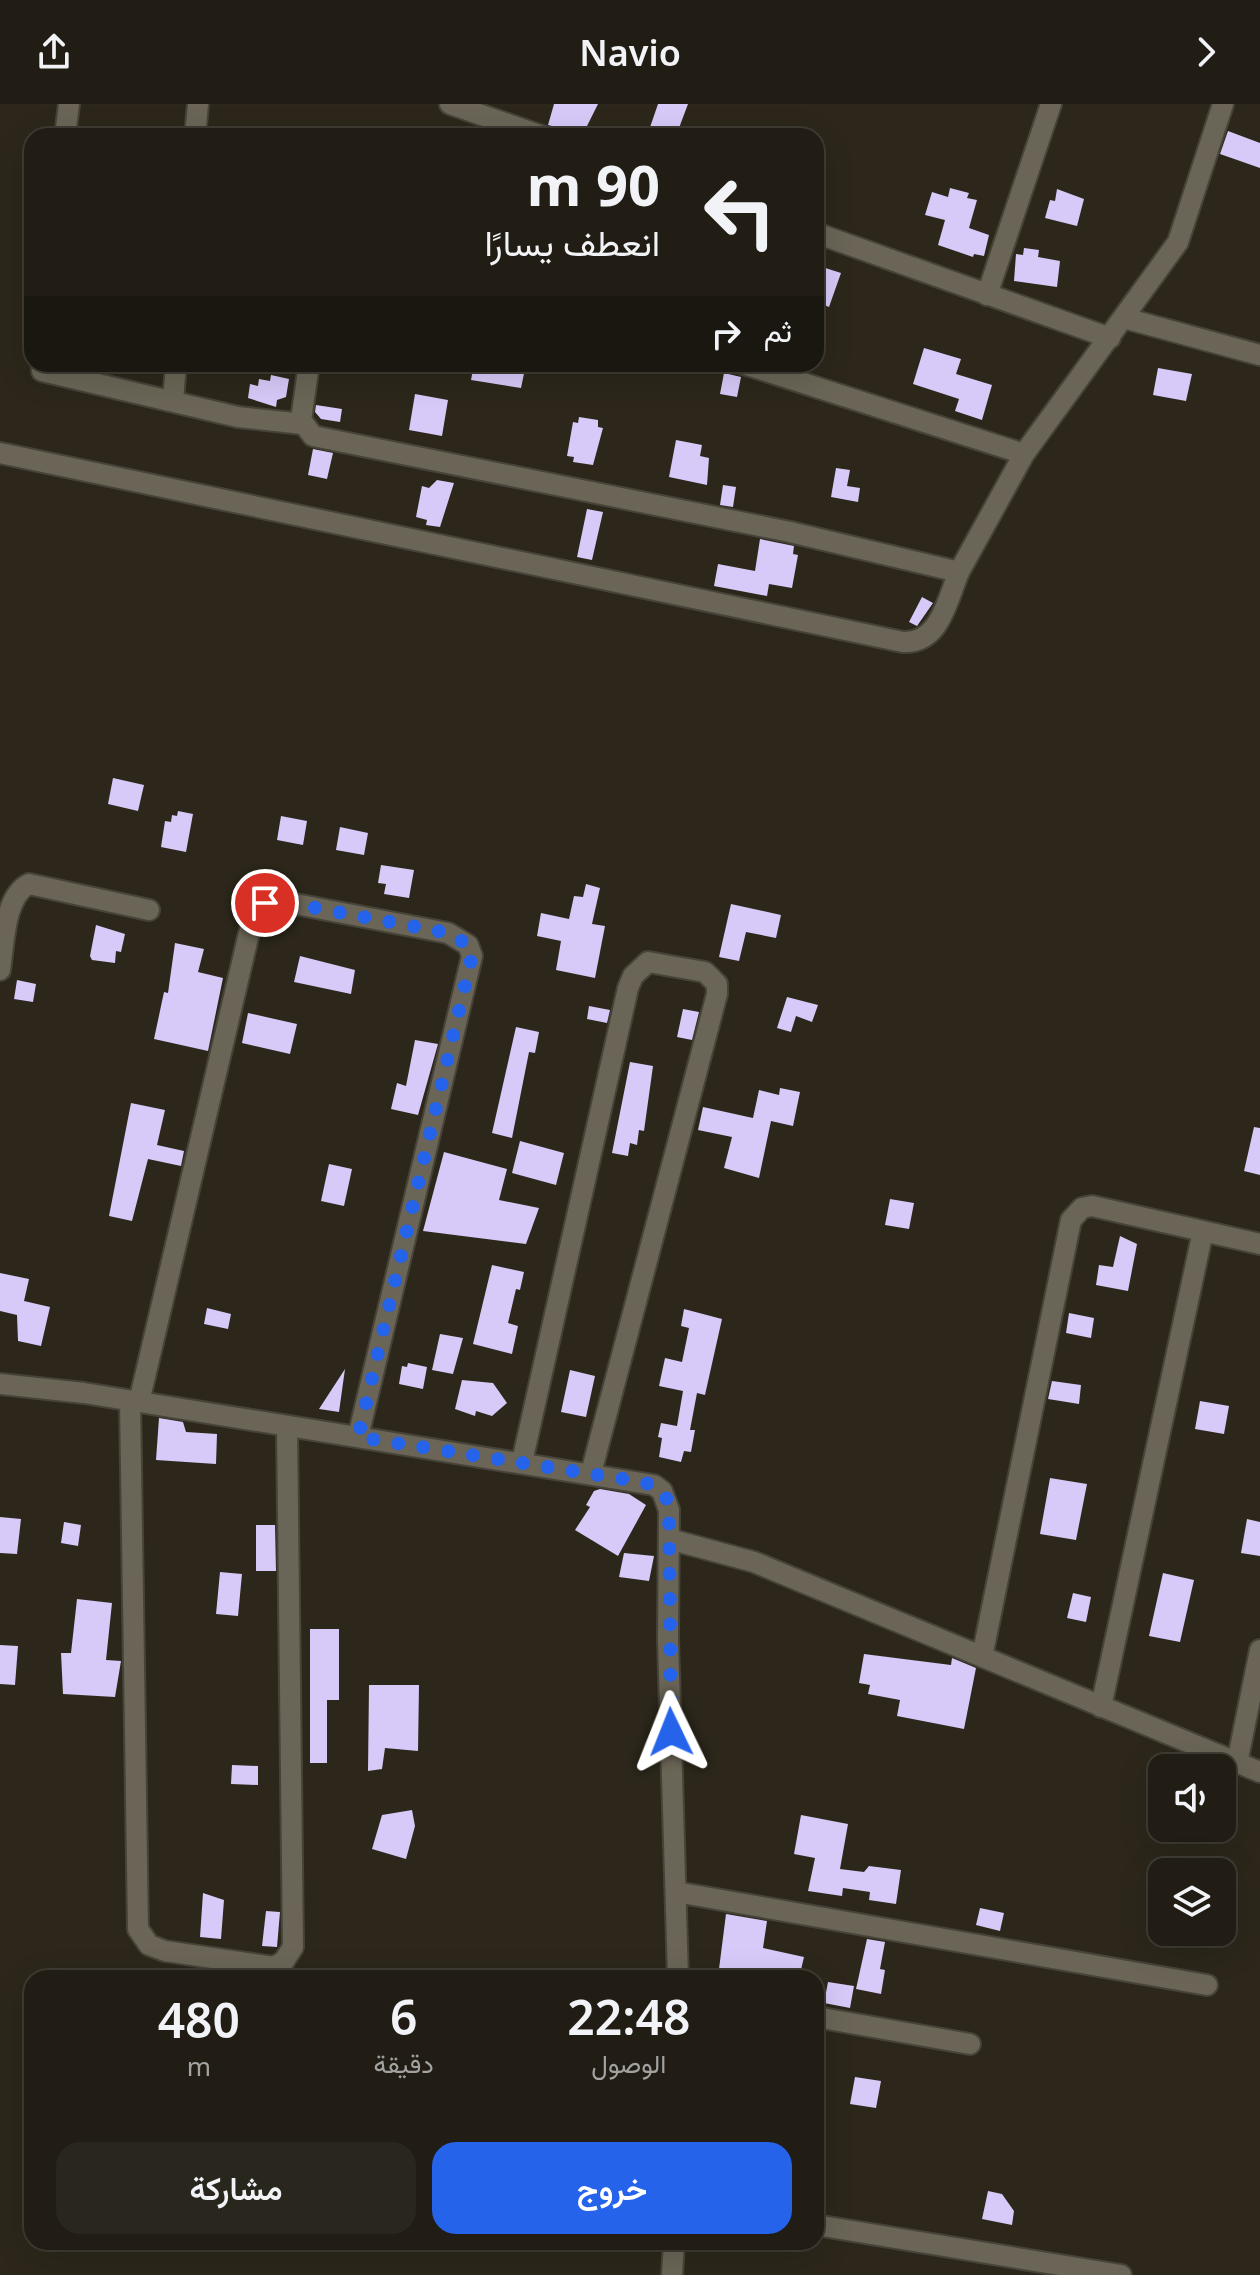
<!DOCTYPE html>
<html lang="ar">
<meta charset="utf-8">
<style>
body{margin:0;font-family:"Noto Sans",Vazirmatn,sans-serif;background:#29261d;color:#f1f3f6;direction:rtl;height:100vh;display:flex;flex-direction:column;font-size:30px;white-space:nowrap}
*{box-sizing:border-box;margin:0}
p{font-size:26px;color:#a2a2a0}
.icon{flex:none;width:44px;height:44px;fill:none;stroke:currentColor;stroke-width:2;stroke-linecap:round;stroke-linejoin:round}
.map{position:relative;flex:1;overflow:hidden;direction:ltr}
.details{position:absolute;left:24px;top:1866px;width:800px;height:280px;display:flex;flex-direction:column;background:#211d14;border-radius:24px;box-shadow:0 8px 32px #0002,0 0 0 2px #3e3b34;direction:rtl}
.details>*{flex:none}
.top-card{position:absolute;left:24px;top:24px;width:800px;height:244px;border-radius:24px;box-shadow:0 8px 32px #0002,0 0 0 2px #3e3b34;direction:rtl;background:#211d14;color:#f1f3f6;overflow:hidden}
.fabs{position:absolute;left:1148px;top:1650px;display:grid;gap:16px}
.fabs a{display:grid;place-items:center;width:88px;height:88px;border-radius:16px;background:#211d14;box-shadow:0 8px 32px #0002,0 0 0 2px #3e3b34;font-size:40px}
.pin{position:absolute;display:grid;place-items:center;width:68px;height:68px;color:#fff;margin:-34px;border:4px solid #fff;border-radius:50%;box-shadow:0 2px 8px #0007}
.me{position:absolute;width:88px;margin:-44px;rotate:358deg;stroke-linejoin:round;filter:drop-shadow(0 0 6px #0008)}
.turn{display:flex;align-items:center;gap:28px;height:168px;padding:0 32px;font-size:36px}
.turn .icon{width:104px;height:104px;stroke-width:2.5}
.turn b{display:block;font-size:56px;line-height:68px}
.then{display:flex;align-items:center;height:76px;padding:0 32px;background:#0003;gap:16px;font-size:30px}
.eta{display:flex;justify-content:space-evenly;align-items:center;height:136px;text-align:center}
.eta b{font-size:48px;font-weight:600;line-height:56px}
.primary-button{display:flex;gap:16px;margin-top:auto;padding:16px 32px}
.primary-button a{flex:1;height:92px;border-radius:24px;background:#2563eb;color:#fff;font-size:32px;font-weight:600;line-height:92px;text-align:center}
.primary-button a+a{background:#29261d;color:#f1f3f6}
header{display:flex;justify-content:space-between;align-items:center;height:104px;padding:0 32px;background:#211d14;font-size:36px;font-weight:600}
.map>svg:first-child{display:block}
.building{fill:#d7c9f8}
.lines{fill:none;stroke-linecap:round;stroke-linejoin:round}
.minor-casing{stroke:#474339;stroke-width:24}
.minor{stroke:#6a6556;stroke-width:20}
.route{stroke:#2563eb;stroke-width:14;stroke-dasharray:0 25.2}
</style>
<header><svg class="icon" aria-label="forward" viewBox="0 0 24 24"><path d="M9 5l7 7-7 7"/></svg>Navio<svg class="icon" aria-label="share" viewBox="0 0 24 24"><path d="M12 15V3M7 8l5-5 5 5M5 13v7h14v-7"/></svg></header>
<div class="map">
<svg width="1260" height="2171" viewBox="0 0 1260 2171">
<rect width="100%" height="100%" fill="#2c271a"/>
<!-- building -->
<path class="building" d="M554,0H598L583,30L548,21Z
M658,0H688L676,32H647Z
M1228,27L1260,39V64L1220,50Z
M950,84L969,89L967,94L977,96L969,124L989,131L984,152L974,150L973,153L938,141L945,116L925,111L932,88L948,93Z
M1057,85L1084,95L1077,122L1045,114L1050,96L1055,97Z
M1024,144L1039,146L1038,153L1060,157L1057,183L1014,177L1016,150L1023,151Z
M816,161L841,169L829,203L816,198Z
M924,244L961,255L956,270L992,281L982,316L955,307L959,295L913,280Z
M474,260H526L521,284L471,276Z
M1158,264L1192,270L1186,297L1153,291Z
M724,269L741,273L737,293L720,290Z
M271,271L289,275L286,293L277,296L276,303L248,294L250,280L258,282L259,275L270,277Z
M415,290L448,296L442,332L409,326Z
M316,301L342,305L340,318L321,315L315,308Z
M579,313L598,316V323L603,324L593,361L573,358L574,353L567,352L573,318L578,319Z
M676,336L702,341L700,352L709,354L707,381L669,373Z
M313,345L333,349L327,375L308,371Z
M836,364L850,366L847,382L860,384L858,398L831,393Z
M437,376L454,379L440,423L426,421L427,416L416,413L422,382L429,384Z
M723,381L736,383L733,403L720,401Z
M587,405L603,408L592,456L577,453Z
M760,435L794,442L793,450L798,451L792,484L769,480L767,492L714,482L718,460L755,467Z
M922,493L933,499L917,522L909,518Z
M113,674L144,681L138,707L108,700Z
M178,707L193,710L186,748L161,743L165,717L171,718L172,711L177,712Z
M281,712L307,717L303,741L277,736Z
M340,723L368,729L364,751L336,746Z
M381,761L414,766L409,794L384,790L386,780L378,779Z
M586,780L600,784L592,820L605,822L595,874L556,866L561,837L537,832L541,809L569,815L574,792L583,793Z
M731,800L781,811L776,834L746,828L739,857L719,853Z
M96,821L125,830L121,848L116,847L115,859L92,856L90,852Z
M175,839L204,845L198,868L223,874L208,947L154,935L164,888L168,889Z
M300,852L355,866L351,890L294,878Z
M17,876L36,880L33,898L14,895Z
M787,893L818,901L812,918L796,912L791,928L777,924Z
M589,902L610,906L607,919L587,915Z
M683,905L699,908L692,936L677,933Z
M248,909L297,920L290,950L242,939Z
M516,923L539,928L535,949L529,948L512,1034L492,1029Z
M415,936L438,940L418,1011L391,1005L397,979L406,982Z
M630,958L653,962L644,1027L639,1026L637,1041L630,1039L628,1052L612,1049Z
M780,984L800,988L793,1022L771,1017L759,1074L724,1064L732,1033L698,1026L703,1003L753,1014L759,986L779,991Z
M131,999L165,1006L157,1041L184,1047L181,1062L148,1055L132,1117L109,1112Z
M1254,1023L1260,1024V1071L1244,1067Z
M520,1037L564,1049L556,1081L512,1069Z
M444,1048L507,1065L499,1096L539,1104L526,1140L423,1127Z
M329,1060L352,1065L344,1102L321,1097Z
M890,1095L914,1099L909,1125L885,1121Z
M1120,1132L1137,1140L1128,1187L1096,1181L1099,1161L1113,1163Z
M492,1161L524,1168L520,1186L516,1185L508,1219L518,1222L512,1250L473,1240Z
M0,1169L29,1175L24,1197L50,1203L41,1242L18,1237L17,1211L0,1207Z
M207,1204L231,1210L228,1225L204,1220Z
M684,1205L722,1215L705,1291L697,1289L690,1326H695L691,1348L684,1347L681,1358L659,1353L662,1334L658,1333L661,1319L677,1322L683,1287L659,1282L665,1254L682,1258L689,1224L681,1222Z
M1069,1209L1094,1214L1091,1234L1066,1229Z
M440,1230L463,1234L453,1270L432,1266Z
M408,1259L427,1263L423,1285L399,1280L402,1262L407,1263Z
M345,1265L339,1308L319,1305Z
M570,1266L595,1272L586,1313L561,1308Z
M462,1276L493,1279L507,1299L492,1312L476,1307L475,1312L455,1305Z
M1052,1277L1081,1281L1079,1300L1048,1295Z
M1200,1297L1229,1302L1224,1330L1195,1325Z
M159,1314L183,1318L186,1328L217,1330L216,1360L156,1356Z
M1050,1374L1087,1380L1076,1436L1040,1430Z
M600,1385L629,1390L646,1401L618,1452L575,1426L590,1403L586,1401L594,1387Z
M0,1413L21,1415L17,1450L0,1449Z
M1247,1415L1260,1418V1452L1241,1449Z
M64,1418L81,1421L78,1442L61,1439Z
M256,1421H275L276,1467H256Z
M624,1449L654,1452L649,1477L619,1473Z
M220,1468L242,1470L238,1512L216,1510Z
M1163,1469L1194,1476L1180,1538L1149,1532Z
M1073,1489L1091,1493L1086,1518L1067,1514Z
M77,1495L112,1499L106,1556L121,1557L115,1593L63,1590L61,1549H71Z
M310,1525H339V1596H327V1659H310Z
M0,1541L18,1542L15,1581L0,1580Z
M864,1550L951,1561L952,1554L976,1564L964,1625L897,1612L900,1596L868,1590L870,1581L859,1579Z
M369,1581H419L418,1647L385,1644L382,1665L368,1667Z
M232,1661L258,1662V1681L231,1680Z
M412,1706L415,1722L406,1755L372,1745L382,1711Z
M801,1711L848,1720L840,1765L864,1768L869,1762L901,1766L896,1800L869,1796L870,1788L843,1784L842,1792L808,1787L815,1754L794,1750Z
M203,1789L224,1796L221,1835L200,1833Z
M980,1804L1004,1809L1000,1827L976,1821Z
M266,1807L280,1808L277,1843L262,1842Z
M726,1810L767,1817L763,1844L804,1853L800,1870L797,1874H743L736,1868L719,1865Z
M867,1835L885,1838L880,1865L885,1866L881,1890L856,1885Z
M828,1878L854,1882L850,1904L824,1899Z
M855,1973L881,1977L876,2004L850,2000Z
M988,2087L1002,2090L1014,2107L1012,2121L982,2115Z"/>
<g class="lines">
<defs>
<path id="minor" d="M450,0L542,32
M65,32L69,0
M195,32L198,0
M816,129L1110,234
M987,191L1051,0
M1124,214L1260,251
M42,260V267L238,313L303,320
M309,260L301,316L313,332L790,428L959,468L1024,350L1178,138L1223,0
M744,260L1024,350
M173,297L176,260
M0,349L903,538C940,540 947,496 959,468
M0,866C4,841 4,792 29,780L149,806
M0,1280L84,1289L654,1381L662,1387L669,1406L668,1535L678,1874
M130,1297L138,1825L149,1841L165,1847L274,1863L284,1857L293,1843L287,1323
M139,1298L249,829L255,810L265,799H290L448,829L468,841L472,852L358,1333
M522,1358L628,884L633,872L648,858L705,868L717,880V890L591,1369
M669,1435L754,1458L1260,1668
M982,1553L1071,1116L1082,1104L1092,1102L1260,1140
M1101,1603L1203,1127
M1237,1659L1260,1546
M676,1788L1207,1881
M816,1913L970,1940
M816,2121L1121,2171
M672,2171L674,2138"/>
</defs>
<!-- minor casing -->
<use href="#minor" class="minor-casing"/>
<!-- minor -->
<use href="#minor" class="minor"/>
</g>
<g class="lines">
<!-- route -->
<path class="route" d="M265,799H290L448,829L468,841L472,852L358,1333L617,1374C639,1378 667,1377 669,1406L671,1628"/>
</g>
</svg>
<div class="fabs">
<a><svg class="icon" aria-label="sound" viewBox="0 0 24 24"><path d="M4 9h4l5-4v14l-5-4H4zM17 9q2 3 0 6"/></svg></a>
<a><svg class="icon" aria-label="layers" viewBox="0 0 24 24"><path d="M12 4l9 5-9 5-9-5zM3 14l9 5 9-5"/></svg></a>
</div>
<div class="pin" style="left:265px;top:799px;background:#d93025"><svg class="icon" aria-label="arrive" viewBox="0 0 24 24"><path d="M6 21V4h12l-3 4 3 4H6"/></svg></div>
<svg class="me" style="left:671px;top:1628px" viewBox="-20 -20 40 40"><path d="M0-17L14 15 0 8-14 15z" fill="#2563eb" stroke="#fff" stroke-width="4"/></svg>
<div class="top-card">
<div class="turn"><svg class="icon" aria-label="left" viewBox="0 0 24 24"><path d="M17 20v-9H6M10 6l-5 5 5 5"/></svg><div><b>90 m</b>انعطف يسارًا</div></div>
<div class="then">ثم<svg class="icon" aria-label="right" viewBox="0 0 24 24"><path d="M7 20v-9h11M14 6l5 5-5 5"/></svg></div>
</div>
<section class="details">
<div class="eta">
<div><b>22:48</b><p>الوصول</p></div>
<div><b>6</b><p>دقيقة</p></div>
<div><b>480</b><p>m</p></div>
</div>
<div class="primary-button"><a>خروج</a><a>مشاركة</a></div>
</section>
</div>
